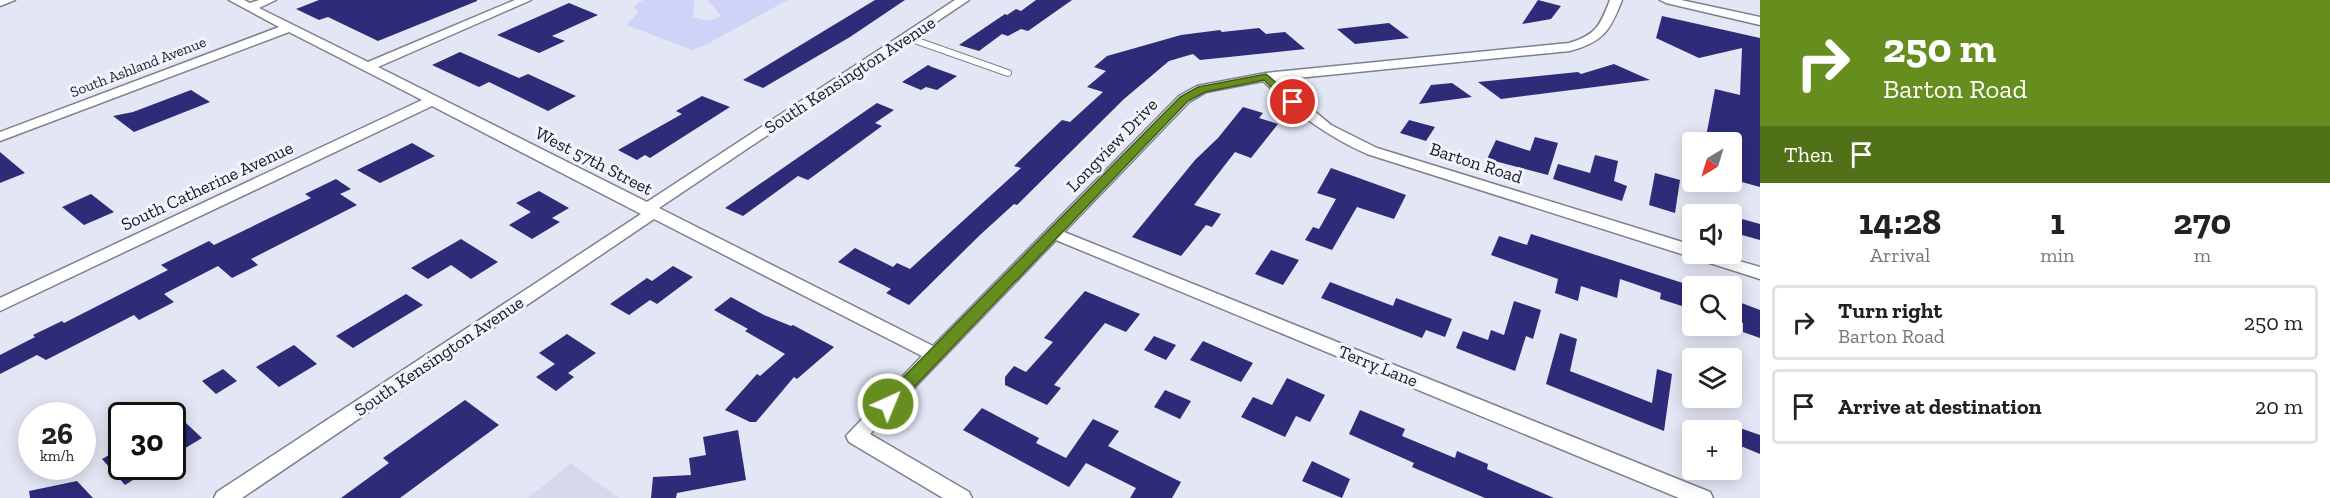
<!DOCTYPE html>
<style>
body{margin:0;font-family:"Zilla Slab",serif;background:#f2f2f2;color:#222;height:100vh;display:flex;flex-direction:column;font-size:22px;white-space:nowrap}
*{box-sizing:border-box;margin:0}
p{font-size:20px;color:#767676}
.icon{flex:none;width:33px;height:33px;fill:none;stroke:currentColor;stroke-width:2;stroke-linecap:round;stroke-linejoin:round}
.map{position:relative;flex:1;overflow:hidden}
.drawer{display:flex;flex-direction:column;background:#fff;width:570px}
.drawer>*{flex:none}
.top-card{background:#658e1e;color:#fff;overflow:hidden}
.needle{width:39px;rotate:218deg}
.fabs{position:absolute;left:1682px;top:132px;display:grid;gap:12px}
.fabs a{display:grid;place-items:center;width:60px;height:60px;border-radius:6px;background:#fff;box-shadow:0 3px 15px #0003;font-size:30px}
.speed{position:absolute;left:18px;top:402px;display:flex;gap:12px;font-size:30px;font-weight:700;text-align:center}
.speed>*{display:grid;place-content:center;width:78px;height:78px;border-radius:50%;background:#fff;box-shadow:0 3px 15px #0003;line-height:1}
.speed small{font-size:15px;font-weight:400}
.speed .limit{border:3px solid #111;border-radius:9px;background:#fff;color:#111}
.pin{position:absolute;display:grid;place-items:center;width:51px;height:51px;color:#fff;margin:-26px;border:3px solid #fff;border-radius:50%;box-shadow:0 2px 6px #0007}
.me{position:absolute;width:66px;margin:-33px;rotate:44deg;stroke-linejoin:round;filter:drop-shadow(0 0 4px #0008)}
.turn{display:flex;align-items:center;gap:21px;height:126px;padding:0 24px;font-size:27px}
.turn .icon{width:78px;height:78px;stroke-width:2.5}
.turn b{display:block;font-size:42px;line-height:51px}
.then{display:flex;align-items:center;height:57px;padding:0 24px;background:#0003;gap:12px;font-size:22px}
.eta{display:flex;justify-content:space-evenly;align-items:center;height:102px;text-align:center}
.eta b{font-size:36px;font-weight:800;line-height:42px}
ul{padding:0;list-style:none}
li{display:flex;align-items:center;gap:18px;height:75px;margin:0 12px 9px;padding:0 12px;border:3px solid #e0e0e0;border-radius:6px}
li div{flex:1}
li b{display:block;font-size:22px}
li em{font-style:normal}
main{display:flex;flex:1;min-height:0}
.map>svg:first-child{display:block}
.built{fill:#d6d9ee}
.green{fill:#ced3f7}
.building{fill:#2e2c79}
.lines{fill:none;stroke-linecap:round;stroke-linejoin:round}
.lane-casing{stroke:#7e808d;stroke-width:8}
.street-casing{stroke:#7e808d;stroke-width:3}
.lane{stroke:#fff;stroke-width:6}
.street{fill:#fff;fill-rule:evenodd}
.route{fill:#658e1e;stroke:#425c14;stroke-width:1.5}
.labels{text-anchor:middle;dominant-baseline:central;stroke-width:6;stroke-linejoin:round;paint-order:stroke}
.far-street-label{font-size:15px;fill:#191a1f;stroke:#f1f3ff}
.street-label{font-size:18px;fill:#191a1f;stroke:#f1f3ff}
</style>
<main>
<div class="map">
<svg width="1760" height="498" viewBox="0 0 1760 498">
<rect width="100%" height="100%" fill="#e3e6f4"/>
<!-- built -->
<path class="built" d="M571,463L619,498H528Z"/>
<!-- green -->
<path class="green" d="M643,0H695L693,17L709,21L721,16L708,0H788L707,44L692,50L627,25L638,12L634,6Z"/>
<!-- building -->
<path class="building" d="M319,0H477V1L378,41L328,17L319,20L296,9Z
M875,0H905L850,37L763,88L743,80Z
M1036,0H1072L1028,31L1021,29L1008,36L1002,34L979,51L959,45L1005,14L1007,15L1016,9L1021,11Z
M1538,0L1561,6L1551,19L1522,24Z
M569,3L598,15L552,36L565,41L539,53L497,35Z
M1662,16L1760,38V187L1731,179V142H1705L1715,89L1740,95L1742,48L1699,58L1656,38Z
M1389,23L1409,38L1355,44L1337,29Z
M1259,28L1266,34L1285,32L1305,49L1200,60L1193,54L1169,61L1124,99L1017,205L1014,204L980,235L909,305L886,293L891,289L838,262L855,248L893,267L897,263L910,269L1021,168L1014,166L1062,120L1070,122L1103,92L1087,87L1106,71L1094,67L1107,56L1181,35L1220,30L1222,32Z
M460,52L519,78L528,74L576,96L548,111L489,82L479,87L432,65Z
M1614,64L1650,80L1501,99L1478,82L1578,72L1581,74Z
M928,65L932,67L957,76L937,90L926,87L921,90L902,82Z
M1452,83L1472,97L1419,104L1431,85Z
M191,90L210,102L134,132L113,116L133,112Z
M702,96L730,107L650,158L645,155L637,160L618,150L682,114L676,111Z
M877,103L894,110L875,123L882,126L808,180L798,176L743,216L725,208Z
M1243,107L1263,113L1259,118L1278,124L1251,158L1235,152L1194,205L1221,214L1212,227L1206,225L1181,256L1132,237L1195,160L1218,138Z
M1409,120L1435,127L1426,141L1400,133Z
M1535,137L1558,143L1548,175L1487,159L1496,140L1530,151Z
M412,143L435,156L380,183L357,170Z
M0,152L25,173L0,183Z
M1595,155L1618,161L1614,181L1627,186L1622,201L1553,179L1558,164L1590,173Z
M1331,168L1406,195L1394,219L1357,207L1332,250L1305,240L1313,227L1319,229L1336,199L1317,193Z
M1655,173L1680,180L1675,213L1649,205Z
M336,179L351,189L340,194L357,205L251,259L258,265L232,278L218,266L164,294L174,302L139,320L134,315L46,360L37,355L0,374V355L35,337L33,335L62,321L64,323L168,270L161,265L209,241L214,245L311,198L305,194Z
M539,191L569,208L552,218L560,222L532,239L509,225L531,212L516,203Z
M91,194L114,212L84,225L62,207Z
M1731,216L1760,224V240L1731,232Z
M1531,234L1692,286V304L1682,301V306L1660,299L1661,293L1620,279L1617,298L1581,286L1578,301L1555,293L1558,279L1491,255L1499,236L1527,245Z
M461,239L498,262L471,279L451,265L428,279L411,268Z
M1271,250L1299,260L1283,285L1255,274Z
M673,266L693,277L657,304L650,300L629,315L610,304L647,278L652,281Z
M1330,282L1393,306L1396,298L1452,319L1445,337L1426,330L1422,338L1321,298Z
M1085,291L1140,314L1126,332L1105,323L1054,385L1061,388L1047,405L1005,385V377L1014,366L1026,372L1053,342L1044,338Z
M406,294L423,305L353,348L336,336Z
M731,297L764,315L791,326L793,325L834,347L797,379L794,377L756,422H750L725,410L757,374L760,376L785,354L745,331L748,329L714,310Z
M1731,299L1760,310V338L1743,332V323L1731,319Z
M1514,301L1541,310L1533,339L1526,336L1515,371L1456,348L1463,331L1488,340L1491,330L1504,335Z
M1560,333L1577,339L1570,371L1652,403L1657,369L1672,374L1664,431L1546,384Z
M567,334L596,353L568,373L574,377L556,391L536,377L555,364L539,353Z
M1154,336L1176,345L1166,360L1144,350Z
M1203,341L1253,363L1241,382L1190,360Z
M294,345L317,364L279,387L256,367Z
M223,369L237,381L216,394L202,381Z
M1287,378L1325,395L1310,422L1296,416L1285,437L1241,417L1253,397L1272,405Z
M1165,390L1191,401L1180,419L1154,407Z
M465,400L499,425L400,498H341L389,463L383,458Z
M982,408L1039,438L1036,443L1066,458L1093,419L1119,431L1108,446L1181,482L1172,498H1130L1136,488L1086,463L1069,487L963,430Z
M172,410L202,438L172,456Z
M1360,410L1405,429L1402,436L1455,458L1457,451L1488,464L1487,469L1554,498H1485L1412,467L1414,463L1349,434Z
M1731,425L1760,435V454L1731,442Z
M738,430L746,480L677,493L676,498H651L653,477L691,475L689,458L706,455L703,437Z
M122,448V466H155L125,485L102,459Z
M1312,461L1350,479L1342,498L1302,481Z
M77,481L93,498H30L29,491Z"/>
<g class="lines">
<defs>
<path id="lane" d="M906,37L1008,73"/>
<path id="street" d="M0,0H15L0,6Z
M229,0H244L250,3L259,0H276L259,8L368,62L515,0H531L378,67L647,202L955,0H969L659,208L933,346L1179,96L1197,86L1266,73L1569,43C1596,35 1600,26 1610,0H1622C1610,31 1603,42 1570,51L1277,80L1331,125L1377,148L1692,245V254H1715L1760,267V279L1367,154C1326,136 1295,112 1263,81L1206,92L1189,102L1064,232L1710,492L1713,498H1679L1056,240L870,434L969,492L972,498H943L849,442L846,436L922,356L654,219L242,498H214L217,492L641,214L432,106L0,311V298L422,100L289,32L0,141V132L279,27Z
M1660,0H1681L1760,17V25L1666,3Z"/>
</defs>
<!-- lane casing -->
<use href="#lane" class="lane-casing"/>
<!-- street casing -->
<use href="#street" class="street-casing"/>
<!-- lane -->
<use href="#lane" class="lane"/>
<!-- street -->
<use href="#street" class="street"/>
</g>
<!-- route -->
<path class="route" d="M1266,74L1297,100V105H1289L1264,80L1205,92L1188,101L894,408H882L880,404L882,399L1180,97L1198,87Z"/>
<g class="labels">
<!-- far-street labels -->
<g class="far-street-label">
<text transform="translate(138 67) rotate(-21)">South Ashland Avenue</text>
</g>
<!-- street labels -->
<g class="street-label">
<text transform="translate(850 75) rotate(-33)">South Kensington Avenue</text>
<text transform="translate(1112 145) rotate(-46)">Longview Drive</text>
<text transform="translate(594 161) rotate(27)">West 57th Street</text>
<text transform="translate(1476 163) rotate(18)">Barton Road</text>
<text transform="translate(207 186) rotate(-25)">South Catherine Avenue</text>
<text transform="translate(439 356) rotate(-34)">South Kensington Avenue</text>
<text transform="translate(1378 366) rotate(22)">Terry Lane</text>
</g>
</g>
</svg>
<div class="fabs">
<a><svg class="needle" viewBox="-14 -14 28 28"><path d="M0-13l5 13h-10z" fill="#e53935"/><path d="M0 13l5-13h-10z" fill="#767676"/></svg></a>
<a><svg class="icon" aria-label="sound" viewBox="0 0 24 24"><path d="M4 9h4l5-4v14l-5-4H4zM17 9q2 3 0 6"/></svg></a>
<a><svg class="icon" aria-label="search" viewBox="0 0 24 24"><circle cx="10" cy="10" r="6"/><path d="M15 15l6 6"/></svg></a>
<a><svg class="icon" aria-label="layers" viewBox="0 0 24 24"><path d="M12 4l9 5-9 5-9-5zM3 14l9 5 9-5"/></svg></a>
<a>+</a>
</div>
<div class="speed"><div>26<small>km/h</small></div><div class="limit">30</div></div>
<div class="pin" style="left:1293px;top:102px;background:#d93025"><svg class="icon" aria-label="arrive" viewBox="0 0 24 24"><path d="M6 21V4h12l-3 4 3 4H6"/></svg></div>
<svg class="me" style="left:888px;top:404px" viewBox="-20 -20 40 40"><circle r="17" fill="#658e1e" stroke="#fff" stroke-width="3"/><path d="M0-11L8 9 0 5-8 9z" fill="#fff"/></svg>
</div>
<section class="drawer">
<div class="top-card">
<div class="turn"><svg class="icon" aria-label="right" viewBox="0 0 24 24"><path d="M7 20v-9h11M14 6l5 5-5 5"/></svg><div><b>250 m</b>Barton Road</div></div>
<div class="then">Then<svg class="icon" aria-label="arrive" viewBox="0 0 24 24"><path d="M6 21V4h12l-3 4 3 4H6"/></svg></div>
</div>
<div class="eta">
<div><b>14:28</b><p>Arrival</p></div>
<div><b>1</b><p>min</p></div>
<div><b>270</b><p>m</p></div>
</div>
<ul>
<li><svg class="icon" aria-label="right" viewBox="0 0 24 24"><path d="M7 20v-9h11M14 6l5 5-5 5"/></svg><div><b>Turn right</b><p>Barton Road</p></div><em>250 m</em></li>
<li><svg class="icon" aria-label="arrive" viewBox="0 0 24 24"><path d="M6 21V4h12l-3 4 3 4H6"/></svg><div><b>Arrive at destination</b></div><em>20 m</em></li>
</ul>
</section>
</main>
